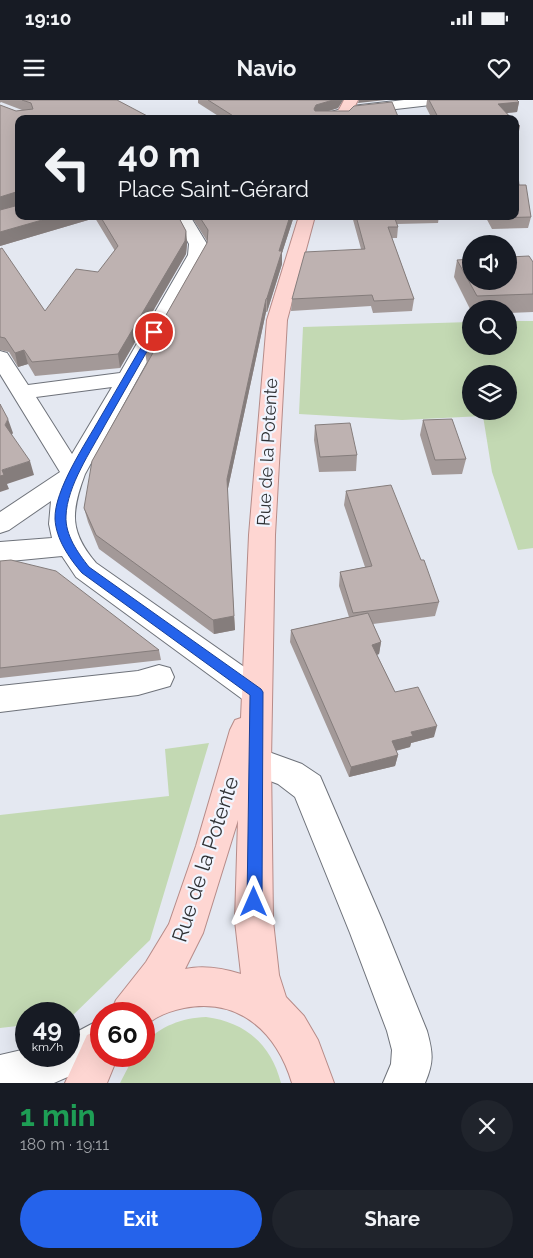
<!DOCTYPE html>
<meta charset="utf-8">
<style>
body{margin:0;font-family:Raleway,sans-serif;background:#20242c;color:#f1f3f6;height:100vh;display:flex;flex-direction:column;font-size:19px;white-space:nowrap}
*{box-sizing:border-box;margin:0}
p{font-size:16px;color:#9ea1a6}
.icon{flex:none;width:28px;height:28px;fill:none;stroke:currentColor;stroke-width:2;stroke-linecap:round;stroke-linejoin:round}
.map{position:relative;height:983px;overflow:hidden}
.drawer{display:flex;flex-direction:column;background:#171b24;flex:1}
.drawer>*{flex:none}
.top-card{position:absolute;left:15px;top:15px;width:504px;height:105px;border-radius:10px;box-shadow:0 5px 20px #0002;background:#171b24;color:#f1f3f6;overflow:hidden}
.tools{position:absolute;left:462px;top:135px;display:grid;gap:10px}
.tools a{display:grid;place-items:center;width:55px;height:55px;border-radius:50%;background:#171b24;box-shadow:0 5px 20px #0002;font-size:25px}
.speed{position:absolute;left:15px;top:902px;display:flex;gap:10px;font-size:25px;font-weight:700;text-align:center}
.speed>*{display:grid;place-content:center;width:65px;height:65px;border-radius:50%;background:#171b24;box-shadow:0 5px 20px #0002;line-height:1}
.speed small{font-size:12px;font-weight:400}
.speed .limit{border:8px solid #d22;background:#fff;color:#111}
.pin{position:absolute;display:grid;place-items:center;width:42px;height:42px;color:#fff;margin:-21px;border:2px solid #fff;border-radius:50%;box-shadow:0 1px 5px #0007}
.me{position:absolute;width:55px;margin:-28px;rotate:0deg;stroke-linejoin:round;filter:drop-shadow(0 0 4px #0008)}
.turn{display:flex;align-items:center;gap:18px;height:105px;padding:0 20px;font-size:22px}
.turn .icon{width:65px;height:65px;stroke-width:2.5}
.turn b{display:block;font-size:35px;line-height:42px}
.round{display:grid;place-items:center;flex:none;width:52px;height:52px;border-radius:26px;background:#20242c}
.summary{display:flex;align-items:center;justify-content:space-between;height:85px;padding:0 20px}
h1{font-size:30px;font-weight:700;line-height:38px;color:#1e9e55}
.button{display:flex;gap:10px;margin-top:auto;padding:10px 20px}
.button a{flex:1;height:58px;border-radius:30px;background:#2563eb;color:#fff;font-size:20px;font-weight:700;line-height:58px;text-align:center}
.button a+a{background:#20242c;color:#f1f3f6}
.status{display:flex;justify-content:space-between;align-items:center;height:35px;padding:0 25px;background:#171b24;direction:ltr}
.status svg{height:14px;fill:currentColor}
header{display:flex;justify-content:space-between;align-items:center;height:65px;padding:0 20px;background:#171b24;font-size:22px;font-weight:700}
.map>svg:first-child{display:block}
.green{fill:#c3d9b3;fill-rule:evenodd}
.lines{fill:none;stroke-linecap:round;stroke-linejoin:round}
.minor-casing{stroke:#6e727a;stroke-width:2}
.major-casing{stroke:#b68b88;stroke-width:2}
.minor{fill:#fff;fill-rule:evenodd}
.major{fill:#fed6d2;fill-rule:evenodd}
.wall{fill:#a39998}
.shaded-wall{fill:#857d7c}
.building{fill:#beb2b1;stroke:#857d7c}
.route{fill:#2563eb;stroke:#184099}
.labels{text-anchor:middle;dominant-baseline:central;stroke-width:4.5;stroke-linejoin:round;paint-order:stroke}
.street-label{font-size:18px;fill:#303235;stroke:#f1f5ff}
.near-street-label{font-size:21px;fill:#303235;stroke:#f1f5ff}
</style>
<div class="status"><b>19:10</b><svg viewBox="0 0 49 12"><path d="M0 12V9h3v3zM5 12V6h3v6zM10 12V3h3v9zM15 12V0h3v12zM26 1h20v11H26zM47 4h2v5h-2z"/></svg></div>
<header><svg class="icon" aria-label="menu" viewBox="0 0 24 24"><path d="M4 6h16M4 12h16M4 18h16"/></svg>Navio<svg class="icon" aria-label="heart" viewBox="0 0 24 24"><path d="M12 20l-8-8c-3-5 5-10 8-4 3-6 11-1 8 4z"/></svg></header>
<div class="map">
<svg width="533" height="983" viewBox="0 0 533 983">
<rect width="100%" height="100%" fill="#e4e8f1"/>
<!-- green -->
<path class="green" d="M509,221H533V448L518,450L492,372L483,316L402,320L299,314L303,227L471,222V246H509ZM471,274H509V311H471Z
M209,643L150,840L69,919V914H26V925L0,928V715L169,696L165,649Z
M206,917C245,922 271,944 281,983H120L134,956H144V944C160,926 182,918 206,917Z"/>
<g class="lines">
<defs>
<path id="minor" d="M404,0H446L439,4L353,14L337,19H315L317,16L352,6Z
M174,116H190L207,144L206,155L85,374C71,412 69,431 96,463L267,583L271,592L267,601L256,605L245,601L76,477L62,456L0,462V442L52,438L49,424L51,401L9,430L0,433V412L60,372L0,274V251L7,253L28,285L120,273L188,155L189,144ZM112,287L72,354L36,297Z
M159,565L170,568L174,577L170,586L138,595L0,612V586L138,571Z
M255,647L302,664L320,676L382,820L427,931C433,953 434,962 425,983H383L391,964L392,950L387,931L350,833L295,697L278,684L244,671L239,661L244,651Z
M101,919V956H111L104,961L54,983H0V955L26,949V956H69V936Z"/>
<path id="major" d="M344,0H358L348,19H334Z
M299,116H315L287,220L275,435L271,661L273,821L279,875L286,897L304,916L318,940L334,983H292C277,933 240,897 184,908C169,911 153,917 144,928V914H110L116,900L146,862L169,824L196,746L230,630L235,620L241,618L249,435L267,220ZM238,720L235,821L241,874C222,868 204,865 185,869L203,833Z
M101,929V956H118L107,983H65L87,935Z"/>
</defs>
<!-- minor casing -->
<use href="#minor" class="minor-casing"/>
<!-- major casing -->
<use href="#major" class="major-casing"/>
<!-- minor -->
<use href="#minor" class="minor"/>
<!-- major -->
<use href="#major" class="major"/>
</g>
<!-- wall -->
<path class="wall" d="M0,0H117L19,19V116H178L186,131L187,144L186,154L120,268L35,276L28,264L18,267L9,252L0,250V149L45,211L98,172L115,151L95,118L0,146V5L16,11L22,10L1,2L0,3Z
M198,0H343L338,8L329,11L399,19H223L198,3Z
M427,0H517L519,2L517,12L507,13L512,19H432L426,7Z
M519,85L531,117L528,128L492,129L485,116H515Z
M191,116H294L282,153V164L267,212H266L227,393L235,530L214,534L99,449L88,422L84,408L147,264L145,252L207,143V141Z
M352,116H439L438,123L397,124L398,127L397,138H392L414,199L412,211L373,213L371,206L291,211L292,199L361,149Z
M457,160L533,162V212L509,213V209H471V211L454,177Z
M423,320L466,359L462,374L432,375L420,335Z
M315,325L357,355L356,371L319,372L314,340Z
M346,391L421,460L439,502L435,516L373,524L381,542L379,554L377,555L395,592L434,637L411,643L410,647L396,651L398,655L395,666L349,677L290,542L291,530L349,517L339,486L340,472L365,467L344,405Z
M0,461L159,550L161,560L0,578Z"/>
<!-- shaded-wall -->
<path class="shaded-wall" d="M333,0H343L338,8L315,15L314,9L316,5Z
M359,0H386L358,3Z
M519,2L517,12L496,14L498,4Z
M515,26H520L518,36H515Z
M16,92L19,105L0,110V97Z
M56,116H95V118L0,146V132Z
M290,116H294L282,153V164L267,212V198L279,151Z
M186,131L187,144L186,154L120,268L118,254Z
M266,199V212L227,393V379Z
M24,250L28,264L18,267L15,253Z
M8,319L13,333L9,339L5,325Z
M30,361L34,375L7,384L9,389L0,392V376L2,370Z
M234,516L235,530L214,534L213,520Z
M381,542L379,554L371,556L372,545Z
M437,626L434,637L411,643L410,647L390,652L392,641L411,632Z
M398,655L395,666L349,677L351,667Z"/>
<!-- building -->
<path class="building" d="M22,0H117L153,19H19V102L18,101V94L16,92L0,97V5L16,11L33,9L31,3Z
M208,0H333L316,5L314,9L315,11H349L354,6L392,2L399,19H238Z
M429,0H517L519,2L498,4L512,19H439Z
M515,21L520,26H515Z
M515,76H518L519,85H526L531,117L494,118L493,116H515Z
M19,105V116H56L0,132V110Z
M100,116H178L186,131L185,141L118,254L32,262L24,250L15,253L5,238L0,237V149L2,148L45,211L76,169L98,172L118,146Z
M199,116H290L279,151H282L267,198L266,199L227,379L234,516L213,520L96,435L84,408L92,361L154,251L145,252L207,143L208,130Z
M356,116H394L398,127H388L414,199L374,201L372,195L292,199L305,152L365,149Z
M529,156L533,162V194L477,196L457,160L471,159V181H509V157Z
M0,304L8,319L5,325L30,361L2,370L4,375L0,376Z
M452,319L466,359L435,360L423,320Z
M350,323L357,355L320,357L315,325Z
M391,385L421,460H424L439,502L353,513L340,472L372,466L346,391Z
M11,460L56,471L159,550L0,568V461Z
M368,513L381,542L372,545L395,592L418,587L437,626L411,632L413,636L392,641L398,655L351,667L291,530Z"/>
<!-- route -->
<path class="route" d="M154,229L158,232C140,263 123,294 105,325C91,351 67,386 66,416C65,435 78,453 89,467L261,589L263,592L262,802L259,807L254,809L249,807L247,802L250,595L82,473C69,458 56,439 55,419C54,390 86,343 100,318C117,289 133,261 150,232Z"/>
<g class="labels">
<!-- street labels -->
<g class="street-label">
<text transform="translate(267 352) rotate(-87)">Rue de la Potente</text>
</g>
<!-- near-street labels -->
<g class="near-street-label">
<text transform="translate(205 759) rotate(-72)">Rue de la Potente</text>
</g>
</g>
</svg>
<div class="tools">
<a><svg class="icon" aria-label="sound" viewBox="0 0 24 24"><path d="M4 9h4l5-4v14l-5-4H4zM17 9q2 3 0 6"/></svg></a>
<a><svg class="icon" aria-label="search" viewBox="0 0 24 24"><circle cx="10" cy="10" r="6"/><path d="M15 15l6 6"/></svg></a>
<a><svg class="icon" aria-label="layers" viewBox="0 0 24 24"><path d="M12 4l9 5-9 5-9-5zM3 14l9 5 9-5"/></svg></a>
</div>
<div class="speed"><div>49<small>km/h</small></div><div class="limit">60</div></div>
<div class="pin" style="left:154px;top:232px;background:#d93025"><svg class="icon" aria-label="arrive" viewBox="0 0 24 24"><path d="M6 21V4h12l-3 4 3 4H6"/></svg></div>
<svg class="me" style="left:254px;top:802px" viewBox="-20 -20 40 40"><path d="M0-17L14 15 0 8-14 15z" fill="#2563eb" stroke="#fff" stroke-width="4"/></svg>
<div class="top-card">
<div class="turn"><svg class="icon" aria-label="left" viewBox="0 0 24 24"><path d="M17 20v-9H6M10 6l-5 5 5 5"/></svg><div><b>40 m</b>Place Saint-Gérard</div></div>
</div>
</div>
<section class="drawer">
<div class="summary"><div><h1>1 min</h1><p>180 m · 19:11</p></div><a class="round"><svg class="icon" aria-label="close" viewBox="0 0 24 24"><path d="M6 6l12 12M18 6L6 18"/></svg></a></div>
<div class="button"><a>Exit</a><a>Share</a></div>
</section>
